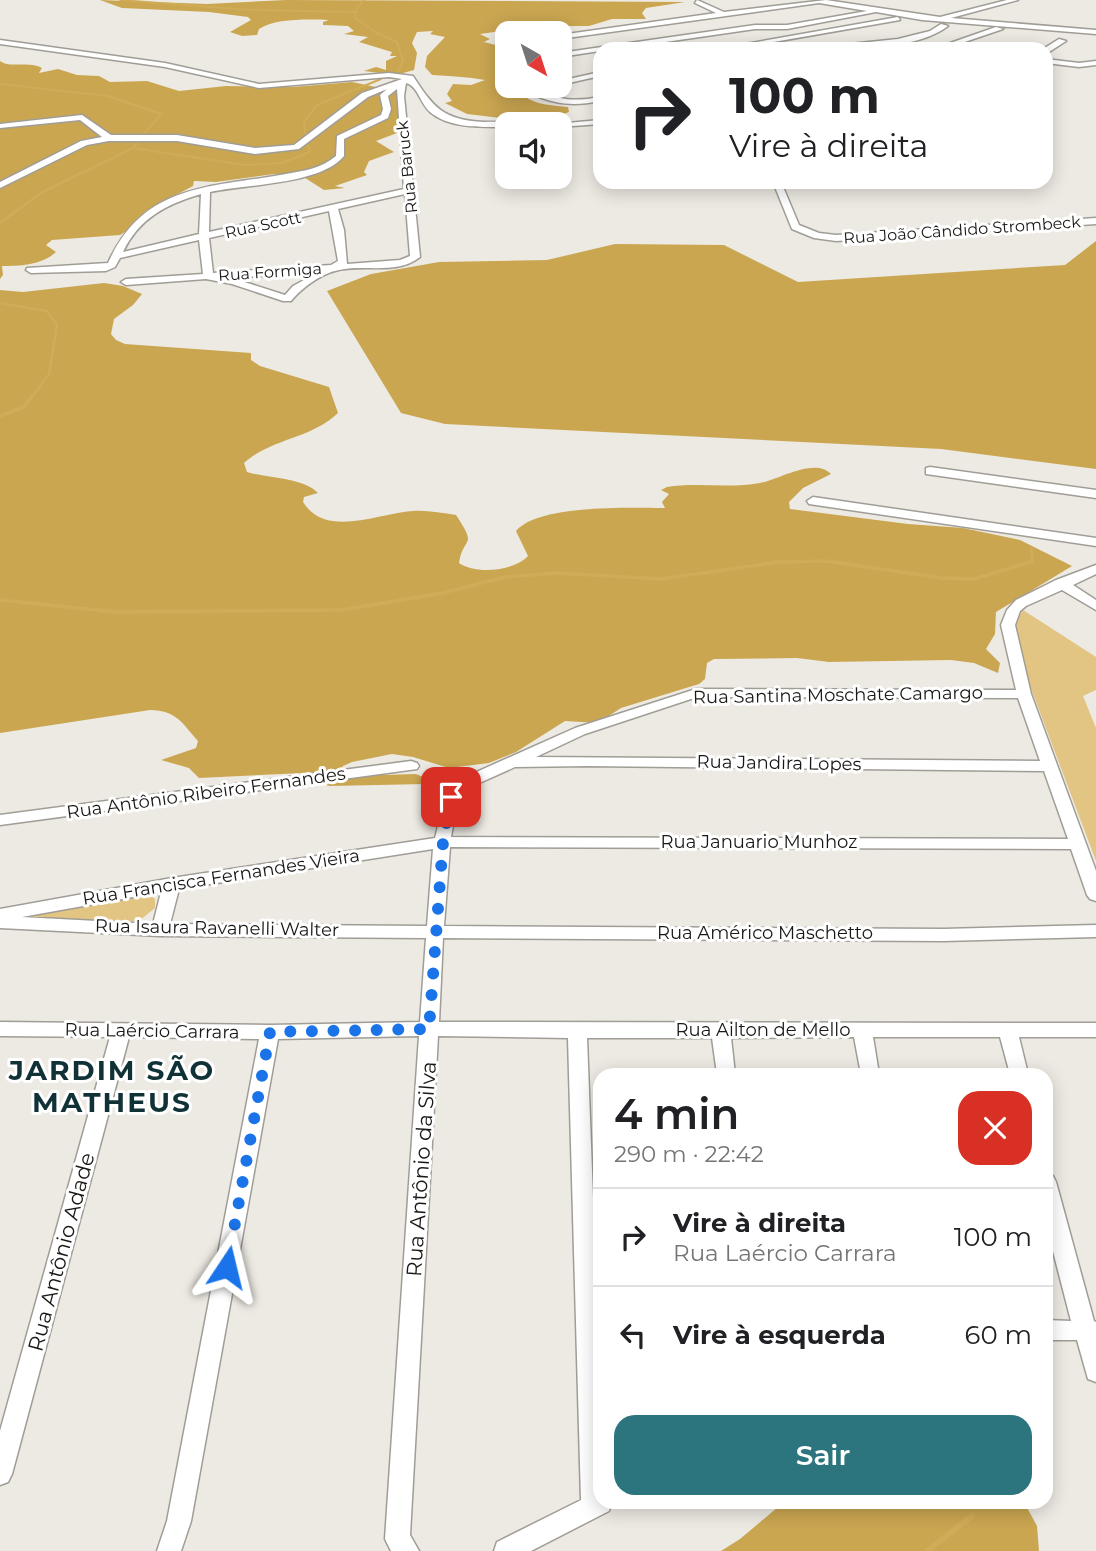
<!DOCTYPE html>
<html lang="pt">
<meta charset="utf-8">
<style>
body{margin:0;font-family:Montserrat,sans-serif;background:#f2f2f2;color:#202124;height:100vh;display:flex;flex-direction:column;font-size:26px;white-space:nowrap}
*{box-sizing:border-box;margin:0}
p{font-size:23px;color:#757577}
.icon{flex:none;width:38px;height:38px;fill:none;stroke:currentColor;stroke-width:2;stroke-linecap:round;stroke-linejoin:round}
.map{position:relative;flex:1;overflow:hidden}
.drawer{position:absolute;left:593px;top:1068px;width:460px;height:441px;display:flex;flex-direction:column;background:#fff;border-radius:21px;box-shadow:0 4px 18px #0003}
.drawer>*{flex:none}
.guide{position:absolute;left:593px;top:42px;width:460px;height:147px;border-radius:21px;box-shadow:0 4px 18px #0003;background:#fff;color:#202124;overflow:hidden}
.needle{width:46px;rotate:141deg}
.tools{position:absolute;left:495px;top:21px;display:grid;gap:14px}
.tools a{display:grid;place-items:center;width:77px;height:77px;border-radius:14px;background:#fff;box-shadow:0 4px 18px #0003;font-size:35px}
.pin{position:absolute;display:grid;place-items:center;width:60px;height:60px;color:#fff;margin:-30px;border-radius:14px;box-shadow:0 4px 10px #0006}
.me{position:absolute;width:77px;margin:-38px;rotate:10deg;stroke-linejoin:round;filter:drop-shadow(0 0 5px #0008)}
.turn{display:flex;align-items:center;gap:24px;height:147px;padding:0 21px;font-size:32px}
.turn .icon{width:91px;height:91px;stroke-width:2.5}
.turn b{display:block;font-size:49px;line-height:60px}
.round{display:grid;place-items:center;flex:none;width:74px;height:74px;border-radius:21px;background:#f2f2f2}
.headline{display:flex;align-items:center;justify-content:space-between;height:119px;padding:0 21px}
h1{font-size:42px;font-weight:600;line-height:52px}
.button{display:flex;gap:14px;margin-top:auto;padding:14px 21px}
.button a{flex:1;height:80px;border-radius:21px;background:#2d757e;color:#fff;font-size:28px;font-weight:600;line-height:80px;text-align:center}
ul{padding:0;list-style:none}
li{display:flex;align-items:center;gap:21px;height:98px;padding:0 21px;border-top:2px solid #e0e0e0}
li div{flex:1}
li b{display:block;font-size:26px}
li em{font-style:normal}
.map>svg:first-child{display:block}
.green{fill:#e2c583}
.forest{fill:#caa651}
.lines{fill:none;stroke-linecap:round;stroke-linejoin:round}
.stream-far3{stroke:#d1ac58;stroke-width:2}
.stream-far2{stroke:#d1ac58;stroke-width:2.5}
.stream-far1{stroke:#d1ac58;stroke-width:3.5}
.stream{stroke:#d1ac58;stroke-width:6}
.street-casing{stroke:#a09d96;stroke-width:3}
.street{fill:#fff;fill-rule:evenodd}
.route{stroke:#1a73e8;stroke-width:12;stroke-dasharray:0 21.6}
.labels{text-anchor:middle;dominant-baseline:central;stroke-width:6;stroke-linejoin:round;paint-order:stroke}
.far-street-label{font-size:16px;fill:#191816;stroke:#fff}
.street-label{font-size:18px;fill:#191816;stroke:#fff}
.near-street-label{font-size:21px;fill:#191816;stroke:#fff}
.near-district-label{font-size:28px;font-weight:bold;letter-spacing:2px;fill:#103237;stroke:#fff}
</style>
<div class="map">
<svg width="1096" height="1551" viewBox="0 0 1096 1551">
<rect width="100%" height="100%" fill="#edeae3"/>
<!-- green -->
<path class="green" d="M1023,610L1096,657V690L1083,696L1096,728V861L1021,662C1016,642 1007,628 1023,610Z
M137,896H151L155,899V908L139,921L16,922L17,912Z"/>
<!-- forest -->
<path class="forest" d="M100,0L207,4L286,0L685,2L646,8L642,13L646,19H612L589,26H537L480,34L490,39L484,42L507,48L508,86H517C525,105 550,105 568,107L569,112L559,116L536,113L509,119L467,114L445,103L452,101L447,94L453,84L471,85L485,80C467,77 450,76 432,75L425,67L427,56L445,37L430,34L433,31L417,32L412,43L417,53L414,70L396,75L364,71L376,67L386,70V61L397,56H390L392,52L359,42L368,37L344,34L354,31L348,26L323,25V22L329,20C309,19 275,18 259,29L257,35L242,36L230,32L251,20L248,17L209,12L122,8Z
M0,61C10,69 29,60 42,68L39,73L58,69L77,75L99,76L110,82L147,81L179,91L226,86L293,87L352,82L399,92L401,129L397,133L376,141L394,152L369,161L364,172L367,175L335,186L345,188L324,190L302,176L274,174L216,182L194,181L193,186L146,211L130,229L120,235L52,240L46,245L56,252C42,265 20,266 2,266L3,275L0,279Z
M1096,241V469L941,449L445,424L401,413L327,291L371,274L439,262L547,260L615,244L724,245L798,282L1065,265Z
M104,283L123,286L142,294L133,305L114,319L111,334L116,340L125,344L251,353V360L260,366L329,387L338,413C311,439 272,438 244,463L247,472C267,478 305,478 318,493L304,497L303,502C326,539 378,513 413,511C427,510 442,513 456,515C478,549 464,534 459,563C476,575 514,571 528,556L516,531C539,504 630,508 665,508L662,502L669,494L661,490L667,487C697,482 729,489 760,483C780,479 815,457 831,474L803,488L789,502L790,509L908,524L963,528L1020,540L1072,566L996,612L995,634L986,649L1000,663L998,673L974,663L951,660L829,662L797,658L714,659L707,663L705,679L699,684L621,708L598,723L565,721L516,752L489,763L449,768L413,757L392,754L352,762L343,766L342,771L348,776L416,774L430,780L431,783L425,784L330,786L317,783L303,773L199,778L189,768L161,760L196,748L198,741C181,722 177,711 150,710L0,733V290L23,292Z
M784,1502H1024L1037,1526L1039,1551H721L740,1539Z"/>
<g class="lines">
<!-- stream-far3 -->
<path class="stream-far3" d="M120,0L251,10L356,12
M364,0L357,8L355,18L375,32L397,42L403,61L398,72
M0,84L107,96L161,114L144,134
M306,137L304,122L317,105L381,79
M140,139L133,148L245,165L282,163L310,152L308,145
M80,174L133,148"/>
<!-- stream-far2 -->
<path class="stream-far2" d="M0,223L41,193L83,172
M0,303L47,311L57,325L49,374L31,398"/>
<!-- stream-far1 -->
<path class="stream-far1" d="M0,416L24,407L32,396
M0,600L117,612L342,610L443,593L505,577L558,573L661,579L779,562L826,561L942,578L974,579L1033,561L1031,549"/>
<!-- stream -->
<path class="stream" d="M927,1551L972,1516"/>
<defs>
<path id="street" d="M697,0L724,12L826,0L940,17L1007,0H1018L951,18L1096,30V34L922,20L876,12L787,29H755L617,49H600V51L560,57V53L755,25H787L867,11L819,3L560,39V35L716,13L695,3Z
M898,17L900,20L734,49H717Z
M941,24L948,26C914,52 842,49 801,49L898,39L930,31Z
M996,27L1003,29L944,49H933Z
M1059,39L1066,41L1049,52L1043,49Z
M0,40L165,63L259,84L389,73L413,76C433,107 443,120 484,122C493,122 503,121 512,124H508V127C483,127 450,129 430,112C420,103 418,86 406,83L404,96L420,257C396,276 362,263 335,271C319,275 301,289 291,301H283L232,284L206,279L126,285L121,282L126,279L203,274L199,240L120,258L115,267L106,271L31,273L26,270L27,268L108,263C144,183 210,188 286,174C304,171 322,168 336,156L337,136L381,115L383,109L380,95L387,89L368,97L299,149L255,154L177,141H109L87,145L0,188V182L81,141L102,137L80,120L0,128V124L82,115L111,135H177L255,148L294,145L362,93L402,79L389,77L259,88L165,67L0,44ZM397,89L404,189L209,232L210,192C246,184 320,185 344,156V139L388,118L391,109L388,96ZM201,194L199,234L123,252C139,218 167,204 201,194ZM405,194L410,256L400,260L347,264L344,230L338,209ZM329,211L338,261L331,265L213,273L209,238ZM319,272L293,286L285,295L232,278Z
M1046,59L1079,63L1096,61V65L1079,67L1046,63Z
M600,72V76L560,85V81Z
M537,86H550L541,92C562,101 578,101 600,97V101C576,106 557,105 534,95Z
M600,120V124L560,127V124H556Z
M773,182H781L799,225L819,233L836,235L1096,218V224L836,241L814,238L792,229Z
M930,467L1096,490V498L926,474V468Z
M813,497L1096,538V546L809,504L807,501Z
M1096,565V574L1073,585L1096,600V610L1062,590L1026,606L1020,611L1015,625L1031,694L1096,871V901L1090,899L1087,895L1071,849L450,847L444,926L944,929L1096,925V937L944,941L443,938L439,1022L1096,1023V1037H1019L1028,1074H1010L1000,1037H873L879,1074H861L854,1037L731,1038L735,1074H717L712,1038H587L600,1384V1502H611L609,1511L531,1551H494L497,1542L581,1500L568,1038L438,1036L410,1535L419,1551H391L385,1539L419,1036L278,1039L191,1521L181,1551H157L167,1521L259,1039L129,1037L12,1474L8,1482L0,1485V1431L110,1037L0,1036V1022L270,1025L420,1022L426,938L160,936L0,928V909L172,878L435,838L445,798L454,782L575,728L696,689L1016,690L1001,625L1007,610L1016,600L1056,580ZM697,697L1018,698L1040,761L536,757L585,734ZM588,766L1044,771L1068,839L451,837L455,815L466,789L515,767ZM433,849L427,926L170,924L179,889ZM161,892L153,924L22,917Z
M411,761L417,763L419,766L417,769L0,825V815Z
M1046,1174L1053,1176L1056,1182L1094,1321L1096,1322V1382L1088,1379L1077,1340H1046V1320L1071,1321L1046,1224Z"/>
</defs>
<!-- street casing -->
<use href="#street" class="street-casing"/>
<!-- street -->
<use href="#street" class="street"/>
</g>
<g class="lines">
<!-- route -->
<path class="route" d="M227,1267L270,1032L429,1029L443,842L451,797"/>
</g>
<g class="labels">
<!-- far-street labels -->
<g class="far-street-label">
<text transform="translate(407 167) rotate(-96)">Rua Baruck</text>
<text transform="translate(263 225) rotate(-12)">Rua Scott</text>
<text transform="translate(962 230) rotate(-4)">Rua João Cândido Strombeck</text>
<text transform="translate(270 272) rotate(-4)">Rua Formiga</text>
</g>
<!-- street labels -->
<g class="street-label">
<text transform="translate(838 695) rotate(-1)">Rua Santina Moschate Camargo</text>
<text transform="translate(779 763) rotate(1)">Rua Jandira Lopes</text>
<text transform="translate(206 793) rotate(-8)">Rua Antônio Ribeiro Fernandes</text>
<text x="759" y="842">Rua Januario Munhoz</text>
<text transform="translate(221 877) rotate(-9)">Rua Francisca Fernandes Vieira</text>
<text transform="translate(217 928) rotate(1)">Rua Isaura Ravanelli Walter</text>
<text x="765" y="933">Rua Américo Maschetto</text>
<text x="763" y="1030">Rua Ailton de Mello</text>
<text transform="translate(152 1031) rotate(1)">Rua Laércio Carrara</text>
</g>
<!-- near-street labels -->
<g class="near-street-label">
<text transform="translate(421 1169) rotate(-86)">Rua Antônio da Silva</text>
<text transform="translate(61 1252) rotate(-75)">Rua Antônio Adade</text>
</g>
<!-- near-district labels -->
<g class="near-district-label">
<text x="112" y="1070">JARDIM SÃO<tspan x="112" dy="32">MATHEUS</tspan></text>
</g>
</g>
</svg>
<div class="tools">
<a><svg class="needle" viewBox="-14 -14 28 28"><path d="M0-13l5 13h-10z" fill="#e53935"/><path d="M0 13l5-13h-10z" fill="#757577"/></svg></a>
<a><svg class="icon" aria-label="sound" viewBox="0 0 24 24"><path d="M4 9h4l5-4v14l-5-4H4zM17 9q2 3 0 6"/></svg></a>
</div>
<div class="pin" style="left:451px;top:797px;background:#d93025"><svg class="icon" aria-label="arrive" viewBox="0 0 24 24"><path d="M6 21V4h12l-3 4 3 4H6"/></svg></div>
<svg class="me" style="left:227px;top:1267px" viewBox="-20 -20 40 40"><path d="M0-17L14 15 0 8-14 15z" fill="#1a73e8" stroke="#fff" stroke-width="4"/></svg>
<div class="guide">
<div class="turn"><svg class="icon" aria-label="right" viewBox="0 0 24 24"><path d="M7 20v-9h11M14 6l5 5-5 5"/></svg><div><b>100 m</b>Vire à direita</div></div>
</div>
<section class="drawer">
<div class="headline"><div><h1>4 min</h1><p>290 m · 22:42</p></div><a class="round" style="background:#d93025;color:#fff"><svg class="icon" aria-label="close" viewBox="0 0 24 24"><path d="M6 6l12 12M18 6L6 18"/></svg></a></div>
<ul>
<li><svg class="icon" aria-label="right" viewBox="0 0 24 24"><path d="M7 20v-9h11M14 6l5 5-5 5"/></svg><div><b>Vire à direita</b><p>Rua Laércio Carrara</p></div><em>100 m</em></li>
<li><svg class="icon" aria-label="left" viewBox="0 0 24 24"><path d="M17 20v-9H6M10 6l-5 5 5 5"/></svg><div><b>Vire à esquerda</b></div><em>60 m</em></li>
</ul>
<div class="button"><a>Sair</a></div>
</section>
</div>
